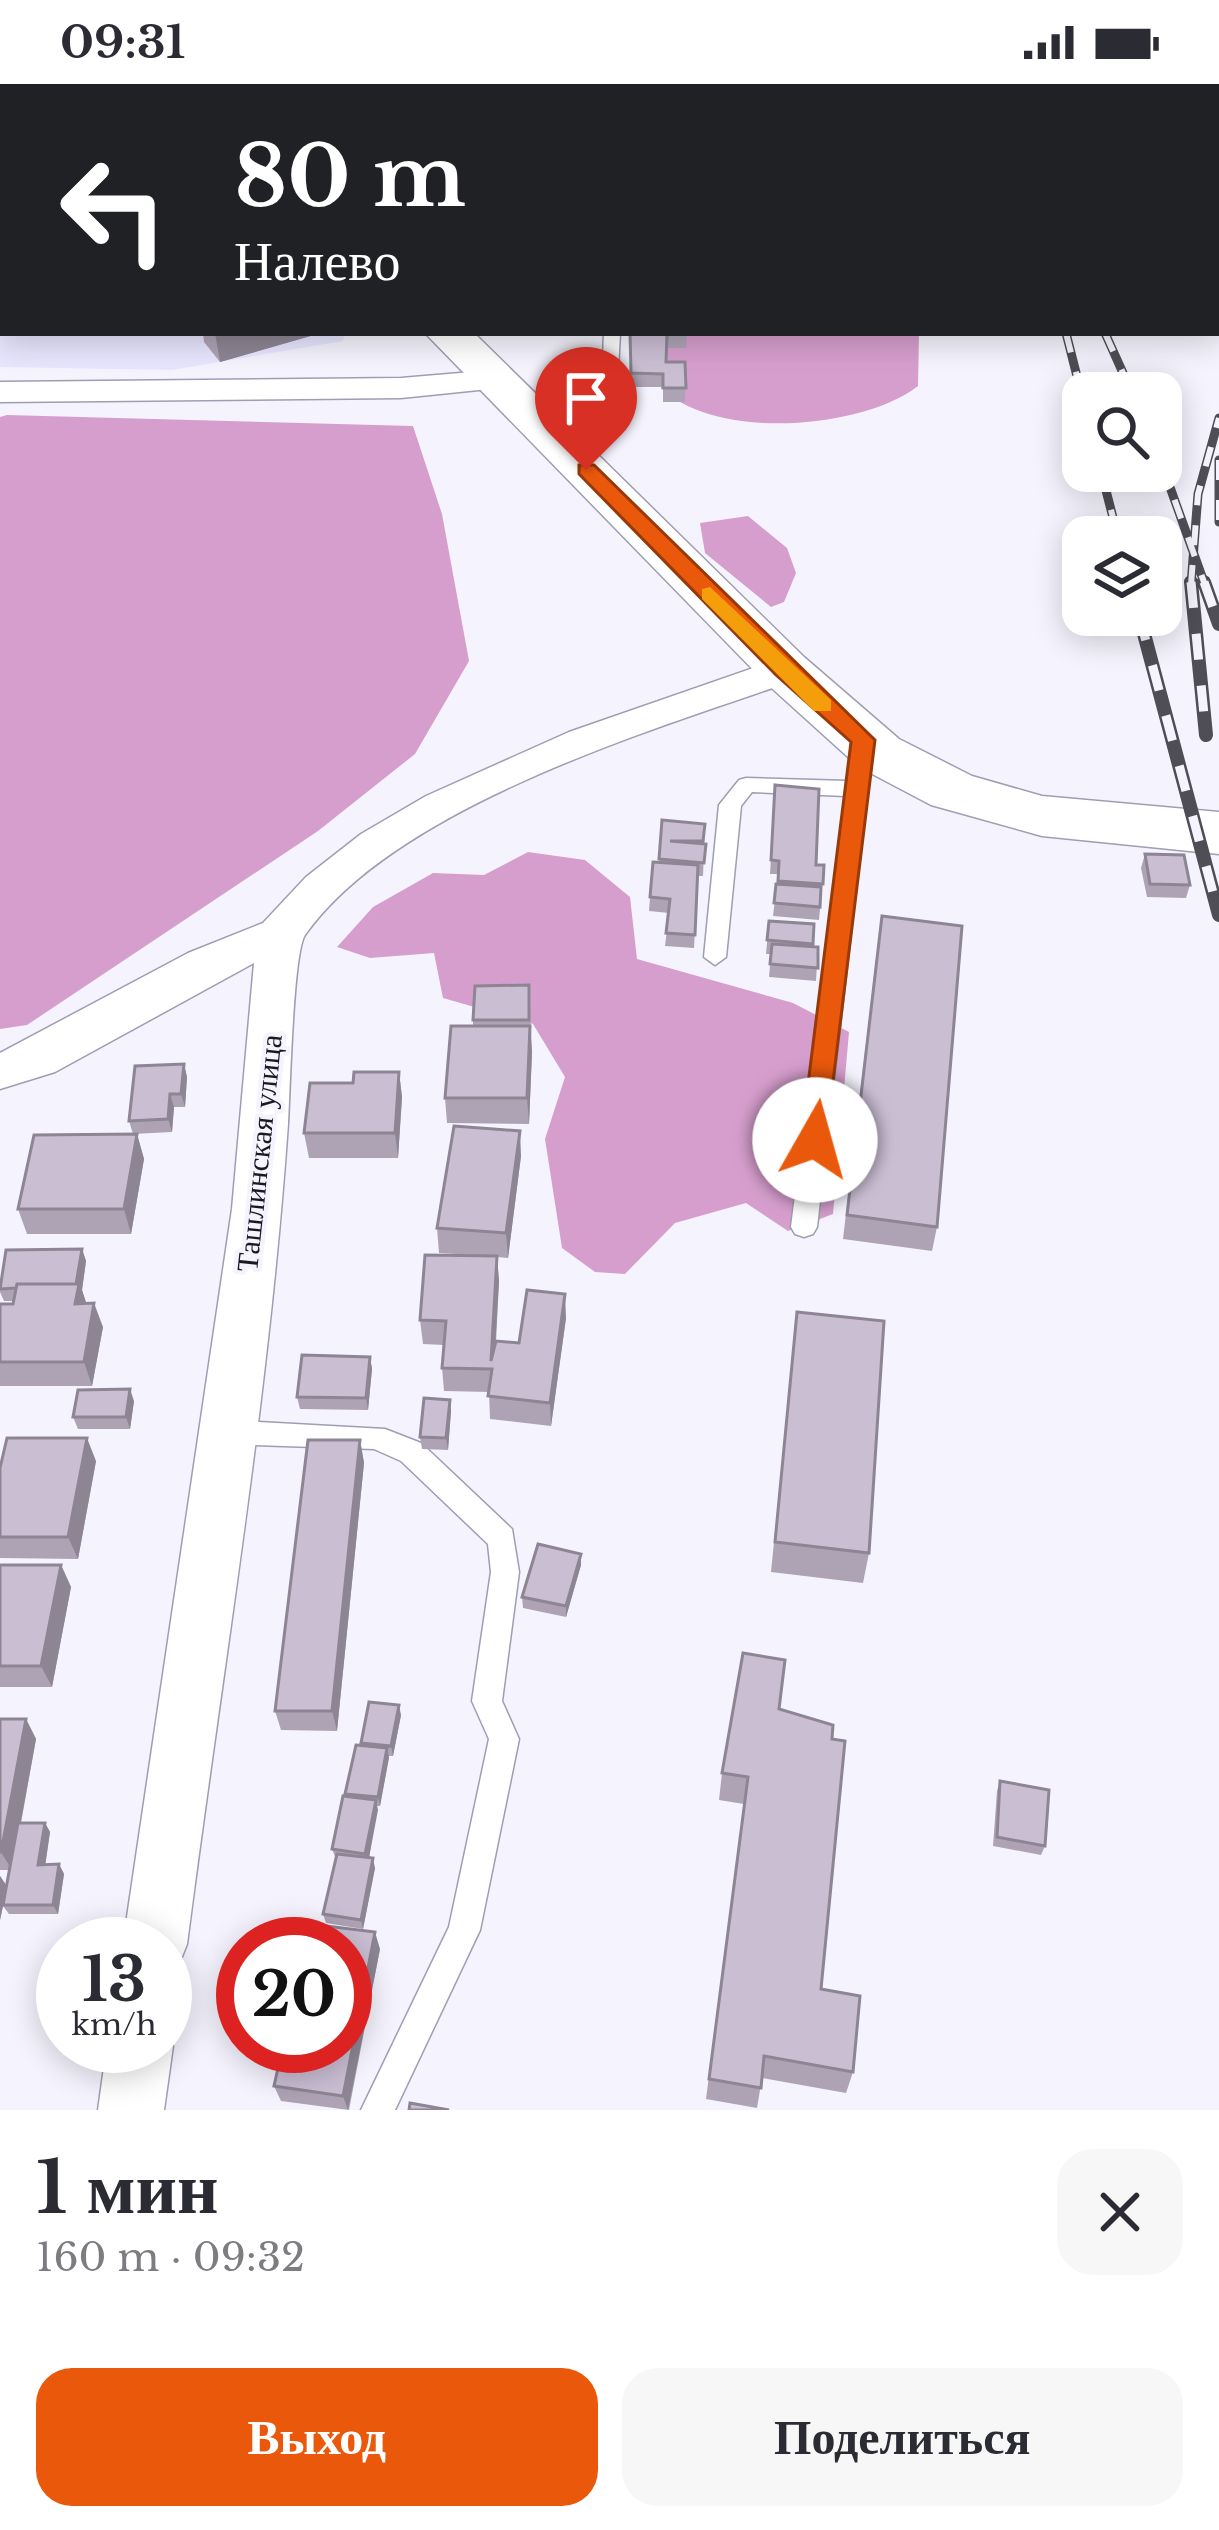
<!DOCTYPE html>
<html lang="ru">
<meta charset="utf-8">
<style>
body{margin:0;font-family:"Libre Baskerville",serif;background:#f7f7f7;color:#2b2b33;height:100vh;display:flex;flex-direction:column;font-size:45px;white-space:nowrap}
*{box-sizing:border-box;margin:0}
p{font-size:39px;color:#7c7c81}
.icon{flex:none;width:66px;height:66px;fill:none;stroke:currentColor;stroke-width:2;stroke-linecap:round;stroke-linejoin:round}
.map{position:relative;height:2026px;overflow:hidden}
.drawer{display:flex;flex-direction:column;background:#fff;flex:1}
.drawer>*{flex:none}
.top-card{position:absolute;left:0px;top:0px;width:1221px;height:252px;box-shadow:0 6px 30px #0003;background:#202124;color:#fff;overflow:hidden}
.fabs{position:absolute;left:1062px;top:288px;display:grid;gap:24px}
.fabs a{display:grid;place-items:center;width:120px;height:120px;border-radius:24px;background:#fff;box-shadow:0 6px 30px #0003;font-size:60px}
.speed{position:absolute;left:36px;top:1833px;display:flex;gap:24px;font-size:60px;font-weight:700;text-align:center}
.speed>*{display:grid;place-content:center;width:156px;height:156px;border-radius:50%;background:#fff;box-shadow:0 6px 30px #0003;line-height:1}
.speed small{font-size:30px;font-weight:400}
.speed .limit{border:18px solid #d22;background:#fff;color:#111}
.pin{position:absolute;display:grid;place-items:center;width:102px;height:102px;color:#fff;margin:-123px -51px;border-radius:50% 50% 50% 0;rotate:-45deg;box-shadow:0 0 12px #0007}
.pin .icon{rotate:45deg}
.me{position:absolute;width:132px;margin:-66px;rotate:7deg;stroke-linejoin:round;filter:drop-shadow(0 0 9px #0008)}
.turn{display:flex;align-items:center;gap:42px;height:252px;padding:0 36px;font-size:54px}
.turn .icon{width:156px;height:156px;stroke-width:2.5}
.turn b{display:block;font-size:84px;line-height:102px}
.round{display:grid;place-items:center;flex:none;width:126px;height:126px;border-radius:36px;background:#f7f7f7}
.head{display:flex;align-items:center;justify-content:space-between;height:204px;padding:0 36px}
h1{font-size:72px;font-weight:700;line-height:90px}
.cta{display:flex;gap:24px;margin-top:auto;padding:24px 36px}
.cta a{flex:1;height:138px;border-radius:36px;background:#ea580c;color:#fff;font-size:48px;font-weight:700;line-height:138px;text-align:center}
.cta a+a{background:#f7f7f7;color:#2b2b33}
.status{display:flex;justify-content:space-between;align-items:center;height:84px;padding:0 60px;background:#fff;direction:ltr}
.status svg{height:33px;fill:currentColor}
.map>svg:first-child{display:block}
.built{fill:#e8e6ff}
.forest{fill:#d69ecd}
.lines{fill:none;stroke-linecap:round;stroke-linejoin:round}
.lane-casing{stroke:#9f9db3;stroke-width:3}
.street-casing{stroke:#9f9db3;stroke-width:3}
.secondary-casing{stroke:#9f9db3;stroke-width:3}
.lane{fill:#fff;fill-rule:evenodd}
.street{fill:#fff;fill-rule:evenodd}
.secondary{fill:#fff;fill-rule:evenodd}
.rail-far1-casing{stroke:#4f4e56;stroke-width:9}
.rail-casing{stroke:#4f4e56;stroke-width:14}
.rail-far1{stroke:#f5f4fe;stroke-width:6;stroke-dasharray:20;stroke-linecap:butt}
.rail{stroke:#f5f4fe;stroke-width:9;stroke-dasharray:26;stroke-linecap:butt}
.wall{fill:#aea3b5}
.shaded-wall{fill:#8d8594}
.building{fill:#cabed3;stroke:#8d8594;stroke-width:3}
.route{fill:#ea580c;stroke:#983908;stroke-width:3}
.slow{fill:#f59e0b}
.labels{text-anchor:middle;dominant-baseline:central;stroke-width:9;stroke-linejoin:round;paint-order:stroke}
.street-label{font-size:30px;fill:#1a1921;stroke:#f5f4fe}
</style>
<div class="status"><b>09:31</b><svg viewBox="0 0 49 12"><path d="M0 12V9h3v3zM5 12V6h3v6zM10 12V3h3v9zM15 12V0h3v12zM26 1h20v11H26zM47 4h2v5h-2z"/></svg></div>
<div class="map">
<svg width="1219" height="2026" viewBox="0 0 1219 2026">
<rect width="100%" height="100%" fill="#f5f4fe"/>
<!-- built -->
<path class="built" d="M0,0H130L3,3V249H345L343,257L172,286L0,283Z"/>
<!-- forest -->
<path class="forest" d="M658,249H919L918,302C862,346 708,358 658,300Z
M7,331L413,342L442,430L469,577L415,670L318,747L27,941L0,945V333Z
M748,432L787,464L796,489L784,518L771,523L705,469L700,439Z
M528,768L585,776L630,813L637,875L793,919L849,948L833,1130L788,1147L746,1119L675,1139L625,1190L595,1188L562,1164L545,1055L565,993L533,940L443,914L434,869L370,874L337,863L373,823L433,789L484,791Z"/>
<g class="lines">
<defs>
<path id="lane" d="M0,55L3,56V67L0,66Z
M3,192V202L0,203V193Z
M604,249H620L617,306L514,323V315L602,298Z
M863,649L873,656L817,1143L813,1150L804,1153L795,1150L791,1143L846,712L752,708L741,722L726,873L715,881L704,873L719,721L739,696L746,694L847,697L853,656Z
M225,1336L385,1345L421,1359L512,1445L519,1488L502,1617L519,1655L480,1846L395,2026H361L449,1843L489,1655L472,1617L491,1488L488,1460L401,1377L374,1365L225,1360L215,1356L211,1348L215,1340Z"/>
<path id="street" d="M496,286L508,289L513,296L508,303L401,314L0,318V298L401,294Z
M785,573L799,577L805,586L799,595C654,645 396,722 305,851C293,869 290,1009 288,1040C269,1314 222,1588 187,1860L178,1883L165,1888V1860H123L232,1125L254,879L55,988L0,1005V969L188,869L263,839L306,793L361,750L426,712L569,648Z
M165,1943L173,1962L164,2026H98L107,1962H165Z"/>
<path id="secondary" d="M177,0H218L220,3H179Z
M425,249H474L804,573L899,655L972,692L1042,712L1219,728V770L1042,752L931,721L859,683L766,599Z"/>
</defs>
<!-- lane casing -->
<use href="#lane" class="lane-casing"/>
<!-- street casing -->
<use href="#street" class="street-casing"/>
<!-- secondary casing -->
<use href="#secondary" class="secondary-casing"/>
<!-- lane -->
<use href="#lane" class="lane"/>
<!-- street -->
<use href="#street" class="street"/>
<!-- secondary -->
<use href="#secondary" class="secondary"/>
<defs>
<path id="rail-far1" d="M1066,249L1083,316
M1105,249L1132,309
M1219,376V438
M1161,378L1205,501
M1101,387L1118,453
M1191,501L1198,410L1219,334"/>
<path id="rail" d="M1191,498L1206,651
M1204,498L1219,540
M1139,531L1219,831"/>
</defs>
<!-- rail-far1 casing -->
<use href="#rail-far1" class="rail-far1-casing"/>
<!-- rail casing -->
<use href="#rail" class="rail-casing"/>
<!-- rail-far1 -->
<use href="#rail-far1" class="rail-far1"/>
<!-- rail -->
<use href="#rail" class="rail"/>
</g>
<!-- wall -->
<path class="wall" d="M203,249H321L220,278L204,258Z
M629,249H687L686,264H667L666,278H685V318H663V303H631Z
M775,701L816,781H824L819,836L773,832L778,790H770Z
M662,736L705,740L703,792H698L694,864L665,862L669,829L649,827L650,813L659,778Z
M1145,770L1190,801L1186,814L1147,813L1141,784Z
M769,837L814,840L813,863H818L816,897L769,893L771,870H766Z
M878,858L937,1143L932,1167L843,1155Z
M529,901L532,968L529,1040L447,1039L445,1014L473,942V936Z
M184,980L187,993L185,1023H174L172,1048L133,1050L129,1037Z
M399,988L402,1013L398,1074H309L304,1049L353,999Z
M137,1050L144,1075L131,1150H27L18,1125Z
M521,1072L508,1174L497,1173L499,1197L496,1259H519L566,1234L551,1342L490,1335L489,1308L444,1307L442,1284L444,1261L423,1260L420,1236L489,1172L439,1169L437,1144Z
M82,1165L86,1177L82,1206L86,1220L103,1243L92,1302H0V1220H13L14,1217H4L0,1208V1198Z
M797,1228L869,1469L863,1499L771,1488Z
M370,1273L372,1285L368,1326L300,1325L297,1313Z
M450,1316L451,1327L448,1366L422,1365L420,1353Z
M134,1317L130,1345H78L73,1333Z
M360,1356L364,1379L337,1647L281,1646L275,1627Z
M96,1377L78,1475L0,1474V1384Z
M0,1481H61L71,1503L52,1603H0Z
M581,1481L566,1533L523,1524L522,1513Z
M779,1625L821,1905L853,1988L846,2009L762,1994L757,2024L706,2015L744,1720L719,1716L722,1689Z
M401,1631L393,1672H389L380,1722H377L369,1774L375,1784L363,1845L326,1839L323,1830L336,1775L332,1765L345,1710L361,1659Z
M0,1635H26L36,1655L21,1739H45L50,1748L45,1781L59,1780L64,1790L58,1830H9L3,1822L0,1836V1792L7,1802L10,1786H0Z
M1000,1697L1045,1762L1041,1771L993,1762L997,1707Z
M380,1865L349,2026L281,2017L274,2002Z"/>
<!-- shaded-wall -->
<path class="shaded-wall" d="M0,0H52L53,3H3V33L0,34Z
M215,249H321L220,278Z
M530,942L532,968L529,1040L527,1014Z
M184,980L187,993L185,1023L181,1010Z
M399,988L402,1013L398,1074L395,1049Z
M170,1010L174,1023L172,1048L168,1035Z
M520,1047L521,1072L508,1174L506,1149Z
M137,1050L144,1075L131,1150L124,1125Z
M82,1165L86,1177L82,1206L88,1224L75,1220V1203Z
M497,1172L499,1197L493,1299L491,1277Z
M565,1210L566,1234L551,1342L550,1319Z
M94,1219L103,1243L92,1302L84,1278Z
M370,1273L372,1285L368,1326L366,1314Z
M130,1305L134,1317L130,1345L126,1333Z
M450,1316L451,1327L448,1366L446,1354Z
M87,1354L96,1377L78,1475L68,1453Z
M360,1356L364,1379L337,1647L332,1627Z
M581,1470V1481L566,1533V1522Z
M61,1481L71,1503L52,1603L41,1582Z
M399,1621L401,1631L393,1672L391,1662Z
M26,1635L36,1655L12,1786L1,1768Z
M387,1664L389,1674L380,1722L378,1713Z
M376,1716L378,1726L368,1779L365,1770Z
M45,1739L50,1748L44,1790L38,1781Z
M373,1774L375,1784L363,1845L361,1836Z
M59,1780L64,1790L58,1830L53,1821Z
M0,1792L7,1803L0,1836Z
M375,1848L380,1865L348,2026L343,2012Z"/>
<!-- building -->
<path class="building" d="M57,0H147L149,3H60Z
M317,0H528L548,3H314Z
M635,0H666V3H635Z
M630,249H687L667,250L666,278H685L686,304H663V290L631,289Z
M775,701L819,705L816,781H824L823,800L778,797L779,777L771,776Z
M662,736L705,740L703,757H670L706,760L704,779L659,775Z
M1145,770L1184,771L1190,801L1150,800Z
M653,778L698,781L695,851L666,849L670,815L650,813Z
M776,800L821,803L820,823L774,819Z
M882,832L962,842L937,1143L847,1131Z
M769,837L814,840L813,860L767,856Z
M772,860L818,863V884L770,880Z
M529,901V936H473L475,902Z
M451,942H530L527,1014H445Z
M184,980L181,1010H170L168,1035L129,1037L135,982Z
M354,988H399L395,1049H304L310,999H353Z
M454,1042L520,1047L506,1149L437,1144Z
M137,1050L124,1125H18L34,1051Z
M82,1165L76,1200H17L16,1204L0,1205L6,1166Z
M425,1171L497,1172L491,1277L496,1257L519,1259L527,1206L565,1210L550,1319L488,1312L492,1285L442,1284L446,1237L420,1236Z
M17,1200H79L75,1220L94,1219L84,1278H0V1220H13Z
M797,1228L884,1237L869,1469L775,1458Z
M302,1271L370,1273L366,1314L297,1313Z
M130,1305L126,1333H73L78,1306Z
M424,1314L450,1316L446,1354L420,1353Z
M7,1354H87L68,1453H0V1384Z
M308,1356H360L332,1627H275Z
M538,1460L581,1470L566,1522L522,1513Z
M0,1481H61L41,1582H0Z
M743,1569L785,1576L779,1625L833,1641L832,1655L845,1657L821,1905L860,1912L853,1988L764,1972L761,2004L709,1995L748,1693L722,1689Z
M369,1618L399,1621L391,1662L361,1659Z
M0,1635H26L1,1768H0Z
M356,1661L387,1664L378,1713L345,1710Z
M1000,1697L1049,1706L1045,1762L997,1753Z
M343,1712L376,1716L365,1770L332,1765Z
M18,1739H45L38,1781L59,1780L53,1821H3Z
M337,1770L373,1774L361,1836L323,1830Z
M310,1840L375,1848L343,2012L274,2002L283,1962H345V1860H306Z
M410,2019L449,2026H409Z"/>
<!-- route -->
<path class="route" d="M579,381H594L875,656L825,1063H805L801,1056L851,658L776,591L579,390Z"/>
<!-- slow -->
<path class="slow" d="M710,503L831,616V627H814L702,515V505Z"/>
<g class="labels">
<!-- street labels -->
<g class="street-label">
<text transform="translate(259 1069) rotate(-84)">Ташлинская улица</text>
</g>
</g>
</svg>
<div class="fabs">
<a><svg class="icon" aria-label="search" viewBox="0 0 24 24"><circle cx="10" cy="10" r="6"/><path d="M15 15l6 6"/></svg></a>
<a><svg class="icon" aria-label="layers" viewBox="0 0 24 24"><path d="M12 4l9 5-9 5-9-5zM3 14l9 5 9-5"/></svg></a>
</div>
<div class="speed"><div>13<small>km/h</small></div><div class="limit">20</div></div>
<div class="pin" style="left:586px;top:386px;background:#d93025"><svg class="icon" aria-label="arrive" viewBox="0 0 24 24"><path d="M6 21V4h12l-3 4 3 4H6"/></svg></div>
<svg class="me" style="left:815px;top:1056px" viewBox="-20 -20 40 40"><circle r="19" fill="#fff"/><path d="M0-13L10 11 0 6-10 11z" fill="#ea580c"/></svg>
<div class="top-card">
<div class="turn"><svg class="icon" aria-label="left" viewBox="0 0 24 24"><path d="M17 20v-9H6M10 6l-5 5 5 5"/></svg><div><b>80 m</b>Налево</div></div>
</div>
</div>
<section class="drawer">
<div class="head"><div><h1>1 мин</h1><p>160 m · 09:32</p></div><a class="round"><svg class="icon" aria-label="close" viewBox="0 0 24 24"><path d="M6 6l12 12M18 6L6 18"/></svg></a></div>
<div class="cta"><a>Выход</a><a>Поделиться</a></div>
</section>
